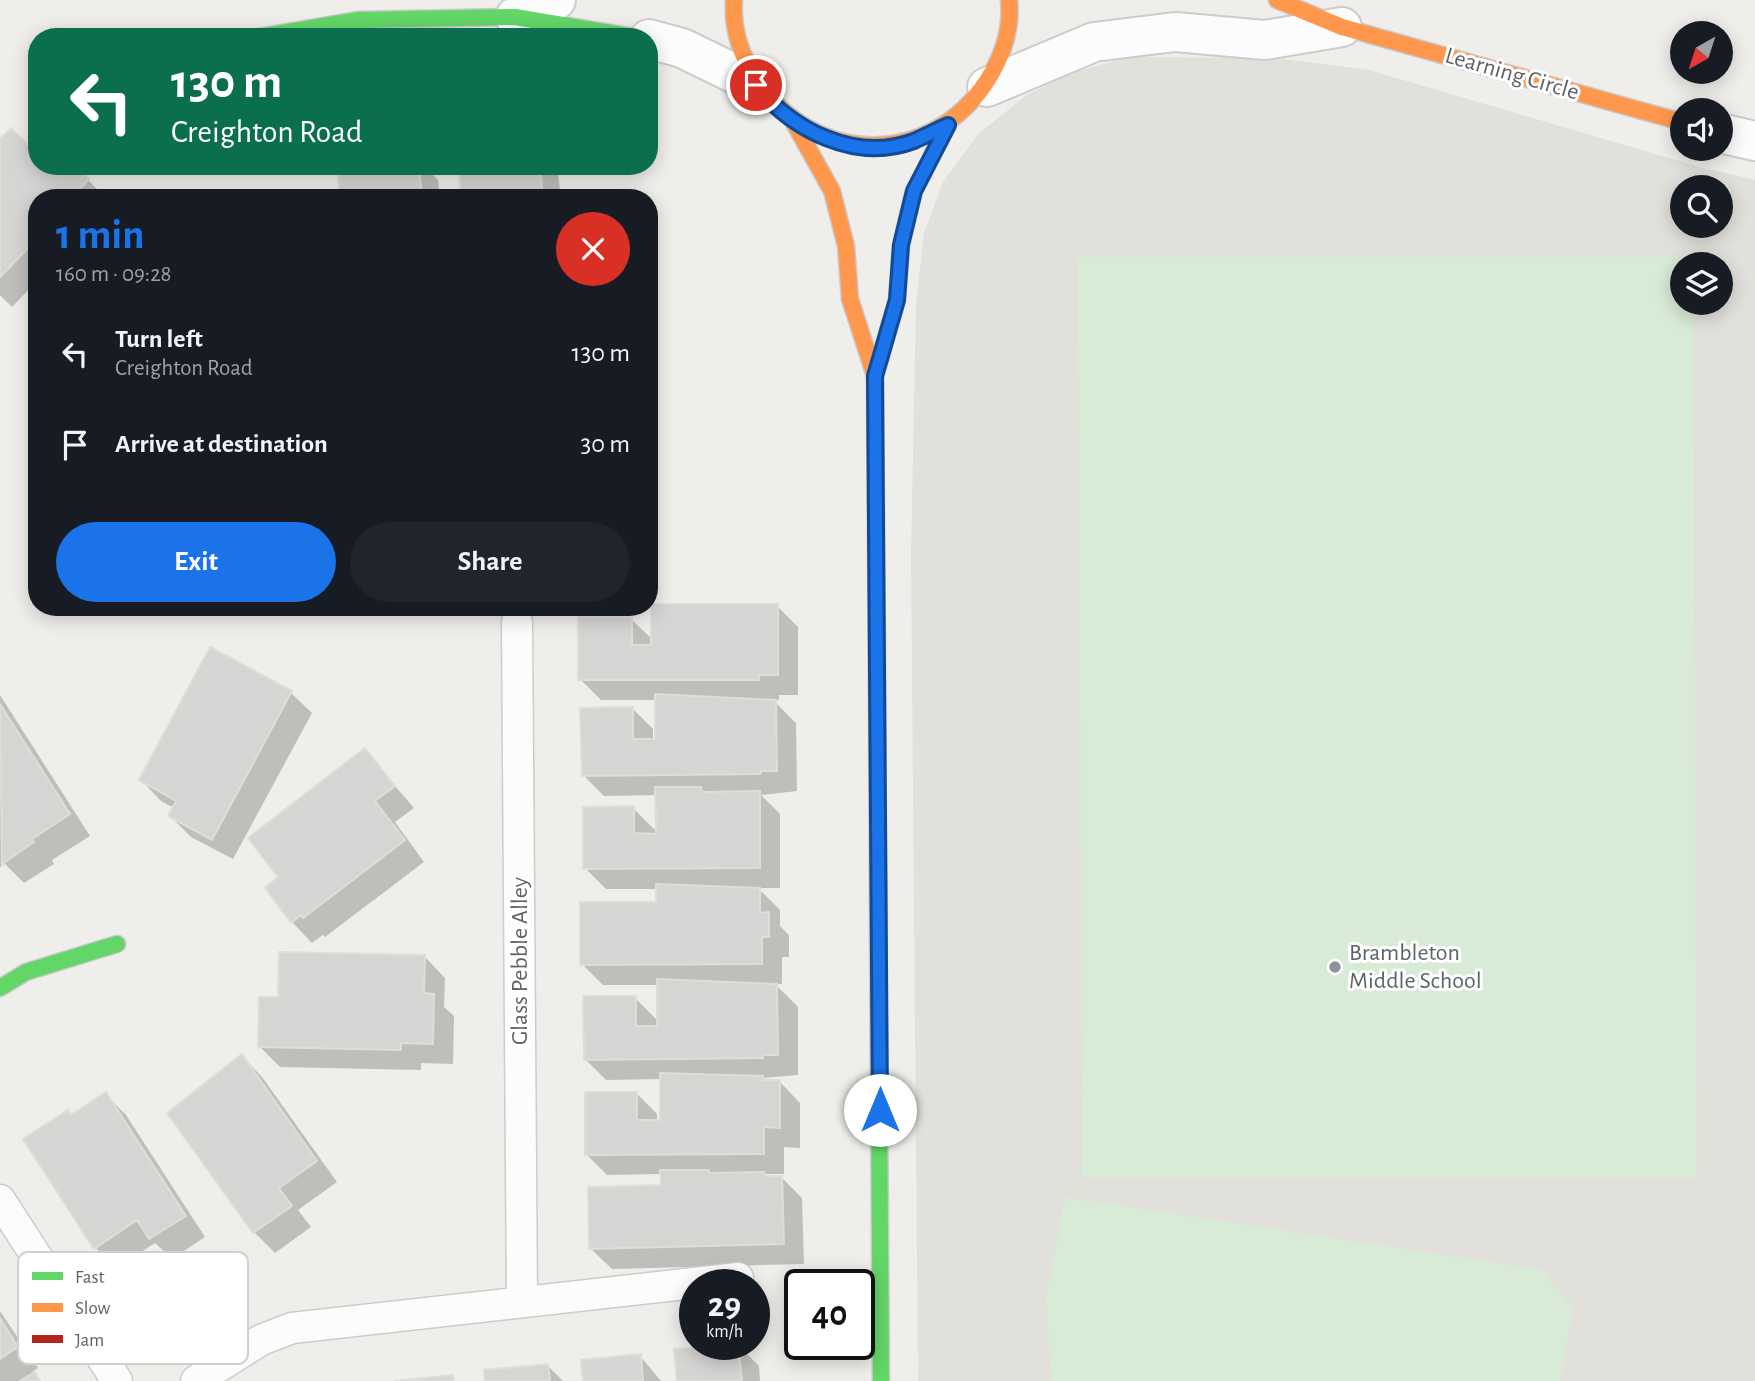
<!DOCTYPE html>
<meta charset="utf-8">
<style>
body{margin:0;font-family:"Alegreya Sans",sans-serif;background:#20242c;color:#f1f3f6;height:100vh;display:flex;flex-direction:column;font-size:26px;white-space:nowrap}
*{box-sizing:border-box;margin:0}
p{font-size:23px;color:#9ea1a6}
.icon{flex:none;width:38px;height:38px;fill:none;stroke:currentColor;stroke-width:2;stroke-linecap:round;stroke-linejoin:round}
.map{position:relative;flex:1;overflow:hidden}
.details{position:absolute;left:28px;top:189px;width:630px;height:427px;display:flex;flex-direction:column;background:#171b24;border-radius:28px;box-shadow:0 4px 18px #0003}
.details>*{flex:none}
.hud{position:absolute;left:28px;top:28px;width:630px;height:147px;border-radius:28px;box-shadow:0 4px 18px #0003;background:#0b6e4f;color:#fff;overflow:hidden}
.needle{width:46px;rotate:219deg}
.tools{position:absolute;left:1670px;top:21px;display:grid;gap:14px}
.tools a{display:grid;place-items:center;width:63px;height:63px;border-radius:50%;background:#171b24;box-shadow:0 4px 18px #0003;font-size:35px}
.speed{position:absolute;left:679px;top:1269px;display:flex;gap:14px;font-size:35px;font-weight:700;text-align:center}
.speed>*{display:grid;place-content:center;width:91px;height:91px;border-radius:50%;background:#171b24;box-shadow:0 4px 18px #0003;line-height:1}
.speed small{font-size:18px;font-weight:400}
.speed .limit{border:4px solid #111;border-radius:10px;background:#fff;color:#111}
.pin{position:absolute;display:grid;place-items:center;width:60px;height:60px;color:#fff;margin:-30px;border:4px solid #fff;border-radius:50%;box-shadow:0 2px 7px #0007}
.me{position:absolute;width:77px;margin:-38px;rotate:0deg;stroke-linejoin:round;filter:drop-shadow(0 0 5px #0008)}
.turn{display:flex;align-items:center;gap:24px;height:147px;padding:0 28px;font-size:32px}
.turn .icon{width:91px;height:91px;stroke-width:2.5}
.turn b{display:block;font-size:49px;line-height:60px}
.round{display:grid;place-items:center;flex:none;width:74px;height:74px;border-radius:37px;background:#20242c}
.headline{display:flex;align-items:center;justify-content:space-between;height:119px;padding:0 28px}
h1{font-size:42px;font-weight:700;line-height:52px;color:#1a73e8}
.action{display:flex;gap:14px;margin-top:auto;padding:14px 28px}
.action a{flex:1;height:80px;border-radius:42px;background:#1a73e8;color:#fff;font-size:28px;font-weight:700;line-height:80px;text-align:center}
.action a+a{background:#20242c;color:#f1f3f6}
ul{padding:0;list-style:none}
li{display:flex;align-items:center;gap:21px;height:91px;padding:0 28px}
li div{flex:1}
li b{display:block;font-size:26px}
li em{font-style:normal}
.map>svg:first-child{display:block}
.education{fill:#e2e0da;fill-rule:evenodd}
.green{fill:#d8ebd6}
.shadow{fill:#0003}
.building{fill:#d6d5d3;stroke:#deddd9;stroke-width:2}
.lines{fill:none;stroke-linecap:round;stroke-linejoin:round}
.lane-casing{stroke:#cbcccc;stroke-width:33}
.street-casing{stroke:#cbcccc;stroke-width:42}
.fast-casing{stroke:#cacacb;stroke-width:19}
.slow-casing{stroke:#cacacb;stroke-width:19}
.jam-casing{stroke:#cacacb;stroke-width:19}
.lane{stroke:#fdfcfc;stroke-width:30}
.street{stroke:#fdfcfc;stroke-width:38}
.fast{stroke:#63d668;stroke-width:16}
.slow{stroke:#ff974d;stroke-width:16}
.jam{stroke:#b3261e;stroke-width:16}
.route-casing{stroke:#114b97;stroke-width:18}
.route{stroke:#1a73e8;stroke-width:12}
.poi-dot{fill:#919496;stroke:#fff;stroke-width:2.5}
.labels{text-anchor:middle;dominant-baseline:central;stroke-width:6;stroke-linejoin:round;paint-order:stroke}
.street-label{font-size:24px;fill:#5f6368;stroke:#fff}
.poi-label{font-size:24px;fill:#5f6368;stroke:#fff;text-anchor:start}
.key{fill:#fff;stroke:#cfd0d2;stroke-width:2}
.key-label{font-size:19px;fill:#5f6368}
</style>
<div class="map">
<svg width="1755" height="1381" viewBox="0 0 1755 1381">
<rect width="100%" height="100%" fill="#efeeea"/>
<!-- education -->
<path class="education" d="M1130,57L1277,58L1369,70L1703,168L1755,180V1381H918L911,554L916,303L924,233L943,182L979,133L1028,94L1074,72ZM1682,187H1720V226H1682ZM1682,264H1720V303H1682Z"/>
<!-- green -->
<path class="green" d="M1078,257H1693V264H1682V303H1693L1697,1178H1082Z
M1065,1197L1543,1270L1573,1310L1560,1381H1051L1046,1298Z"/>
<!-- shadow -->
<path class="shadow" d="M0,142L37,166H74L106,198H37V281L12,307L0,295Z
M366,166H424L438,180L440,198H342L367,172Z
M464,166H557L561,198H463Z
M777,606L798,627V695H779V700H773L796,723L797,791L761,795L780,814V888H758L780,910V926L789,935V957H782V984H775L798,1007V1075L763,1078L767,1082H780L800,1103V1148L784,1147V1174H763L767,1178L781,1177L802,1198L804,1264L612,1269L591,1249L663,1187L662,1174L607,1175L586,1154L636,1093L657,1114V1121H662V1079L606,1080L585,1059L635,998L659,1022V985H603L582,964L658,904V889H606L585,868L633,808L657,832V795L604,796L583,775L632,708L653,729V741H657V700H601L580,679L631,619L653,640Z
M291,693L312,713L233,859L191,837L170,816L174,808L161,801L141,780Z
M0,695L90,836L52,860L54,864L24,883L5,864L0,867Z
M365,751L414,808L395,822L424,862L325,937L323,935L312,943L292,922L281,878Z
M425,957L445,978L444,1007L454,1016L453,1064L421,1063V1070L280,1067L259,1046Z
M242,1056L262,1077L337,1182L298,1210L311,1227L275,1253L254,1232Z
M106,1095L126,1115L205,1237L172,1259L155,1243L116,1268L95,1247L68,1112L73,1117Z
M0,1311L38,1368L32,1372L41,1381H0Z
M738,1345L759,1366L760,1381H679Z
M640,1356L661,1381H585Z
M548,1366L563,1381H487Z"/>
<!-- building -->
<path class="building" d="M11,128L37,153V166H77L89,179L77,192L80,194L77,198H37V239L0,277V139Z
M364,166H419L422,198H340L338,174L365,171Z
M463,166H540L543,198H461L459,168Z
M651,604H778V675H759V680H578V617H632V645H651Z
M210,647L292,691L212,840L168,816L176,801L139,780Z
M655,694L776,700L777,771H761L760,774L582,776L580,708L633,707V739H655Z
M0,704L70,814L32,839L34,842L2,864Z
M365,748L395,786L375,801L405,840L303,918L301,915L291,923L265,888L278,877L248,838Z
M655,787H701L702,792L760,791V868L583,869V807L634,806V833L656,834Z
M656,884L760,888V913L769,912V937H762V964L580,965V902H656Z
M279,952L425,955L424,993L434,994L433,1044L401,1043V1050L258,1047L259,997H278Z
M657,979L777,984L778,1055H763V1058L584,1060L583,996H636V1026H657Z
M242,1054L317,1161L279,1188L292,1206L253,1233L167,1113Z
M660,1073L763,1076V1080H780V1128L764,1127V1154L585,1155V1092H637V1120H660Z
M106,1092L186,1216L149,1239L137,1220L94,1249L23,1139L68,1110L71,1115Z
M660,1170H709V1173L764,1172L765,1176H782L784,1244L589,1249L588,1187L661,1185Z
M0,1318L18,1347L0,1359Z
M738,1344L742,1381H677L674,1349Z
M641,1354L643,1381H583L581,1360Z
M548,1364L550,1381H485L484,1370Z
M35,1372L40,1381H20Z
M453,1375L454,1381H394Z"/>
<g class="lines">
<defs>
<path id="lane" d="M517,622L522,1301
M0,1200L117,1381
M196,1381L261,1340L292,1328L738,1278"/>
<path id="street" d="M515,17L556,0
M649,39L682,48L756,84
M987,87L1094,42L1175,32L1265,40L1342,27
M1720,133L1755,141"/>
<path id="fast" d="M259,37L358,20L515,17L634,37
M0,988L26,972L117,944
M879,1096L881,1381"/>
<path id="slow" d="M734,0C732,29 741,56 757,80C814,166 930,168 987,81C1003,56 1012,30 1009,0
M1277,0L1342,27L1682,122
M794,123L832,191L846,246L850,299L875,376
M880,359L897,300L901,245L914,191L948,125
M877,683L879,1096"/>
<path id="jam" d="M877,683L875,376L880,359"/>
</defs>
<!-- lane casing -->
<use href="#lane" class="lane-casing"/>
<!-- street casing -->
<use href="#street" class="street-casing"/>
<!-- fast casing -->
<use href="#fast" class="fast-casing"/>
<!-- slow casing -->
<use href="#slow" class="slow-casing"/>
<!-- jam casing -->
<use href="#jam" class="jam-casing"/>
<!-- lane -->
<use href="#lane" class="lane"/>
<!-- street -->
<use href="#street" class="street"/>
<!-- fast -->
<use href="#fast" class="fast"/>
<!-- slow -->
<use href="#slow" class="slow"/>
<!-- jam -->
<use href="#jam" class="jam"/>
</g>
<g class="lines">
<defs>
<path id="route" d="M756,85C792,130 855,163 914,141C925,136 937,130 948,125L914,191L901,245L897,300L875,376L880,1110"/>
</defs>
<!-- route casing -->
<use href="#route" class="route-casing"/>
<!-- route -->
<use href="#route" class="route"/>
</g>
<!-- markers -->
<circle class="poi-dot" cx="1335" cy="967" r="7"/>
<g class="labels">
<!-- street labels -->
<g class="street-label">
<text transform="translate(1512 74) rotate(16)">Learning Circle</text>
<text transform="translate(520 961) rotate(-90)">Glass Pebble Alley</text>
</g>
<!-- poi labels -->
<g class="poi-label">
<text x="1349" y="953">Brambleton<tspan x="1349" dy="28">Middle School</tspan></text>
</g>
</g>
<!-- legend -->
<rect x="18" y="1252" width="230" height="112" rx="10" class="key"/>
<rect x="32" y="1272" width="31" height="8" fill="#63d668"/>
<rect x="32" y="1303" width="31" height="9" fill="#ff974d"/>
<rect x="32" y="1335" width="31" height="8" fill="#b3261e"/>
<g class="key-label">
<text x="75" y="1283">Fast</text>
<text x="75" y="1314">Slow</text>
<text x="75" y="1346">Jam</text>
</g>
</svg>
<div class="tools">
<a><svg class="needle" viewBox="-14 -14 28 28"><path d="M0-13l5 13h-10z" fill="#e53935"/><path d="M0 13l5-13h-10z" fill="#9ea1a6"/></svg></a>
<a><svg class="icon" aria-label="sound" viewBox="0 0 24 24"><path d="M4 9h4l5-4v14l-5-4H4zM17 9q2 3 0 6"/></svg></a>
<a><svg class="icon" aria-label="search" viewBox="0 0 24 24"><circle cx="10" cy="10" r="6"/><path d="M15 15l6 6"/></svg></a>
<a><svg class="icon" aria-label="layers" viewBox="0 0 24 24"><path d="M12 4l9 5-9 5-9-5zM3 14l9 5 9-5"/></svg></a>
</div>
<div class="speed"><div>29<small>km/h</small></div><div class="limit">40</div></div>
<div class="pin" style="left:756px;top:85px;background:#d93025"><svg class="icon" aria-label="arrive" viewBox="0 0 24 24"><path d="M6 21V4h12l-3 4 3 4H6"/></svg></div>
<svg class="me" style="left:880px;top:1110px" viewBox="-20 -20 40 40"><circle r="19" fill="#fff"/><path d="M0-13L10 11 0 6-10 11z" fill="#1a73e8"/></svg>
<div class="hud">
<div class="turn"><svg class="icon" aria-label="left" viewBox="0 0 24 24"><path d="M17 20v-9H6M10 6l-5 5 5 5"/></svg><div><b>130 m</b>Creighton Road</div></div>
</div>
<section class="details">
<div class="headline"><div><h1>1 min</h1><p>160 m · 09:28</p></div><a class="round" style="background:#d93025;color:#fff"><svg class="icon" aria-label="close" viewBox="0 0 24 24"><path d="M6 6l12 12M18 6L6 18"/></svg></a></div>
<ul>
<li><svg class="icon" aria-label="left" viewBox="0 0 24 24"><path d="M17 20v-9H6M10 6l-5 5 5 5"/></svg><div><b>Turn left</b><p>Creighton Road</p></div><em>130 m</em></li>
<li><svg class="icon" aria-label="arrive" viewBox="0 0 24 24"><path d="M6 21V4h12l-3 4 3 4H6"/></svg><div><b>Arrive at destination</b></div><em>30 m</em></li>
</ul>
<div class="action"><a>Exit</a><a>Share</a></div>
</section>
</div>
